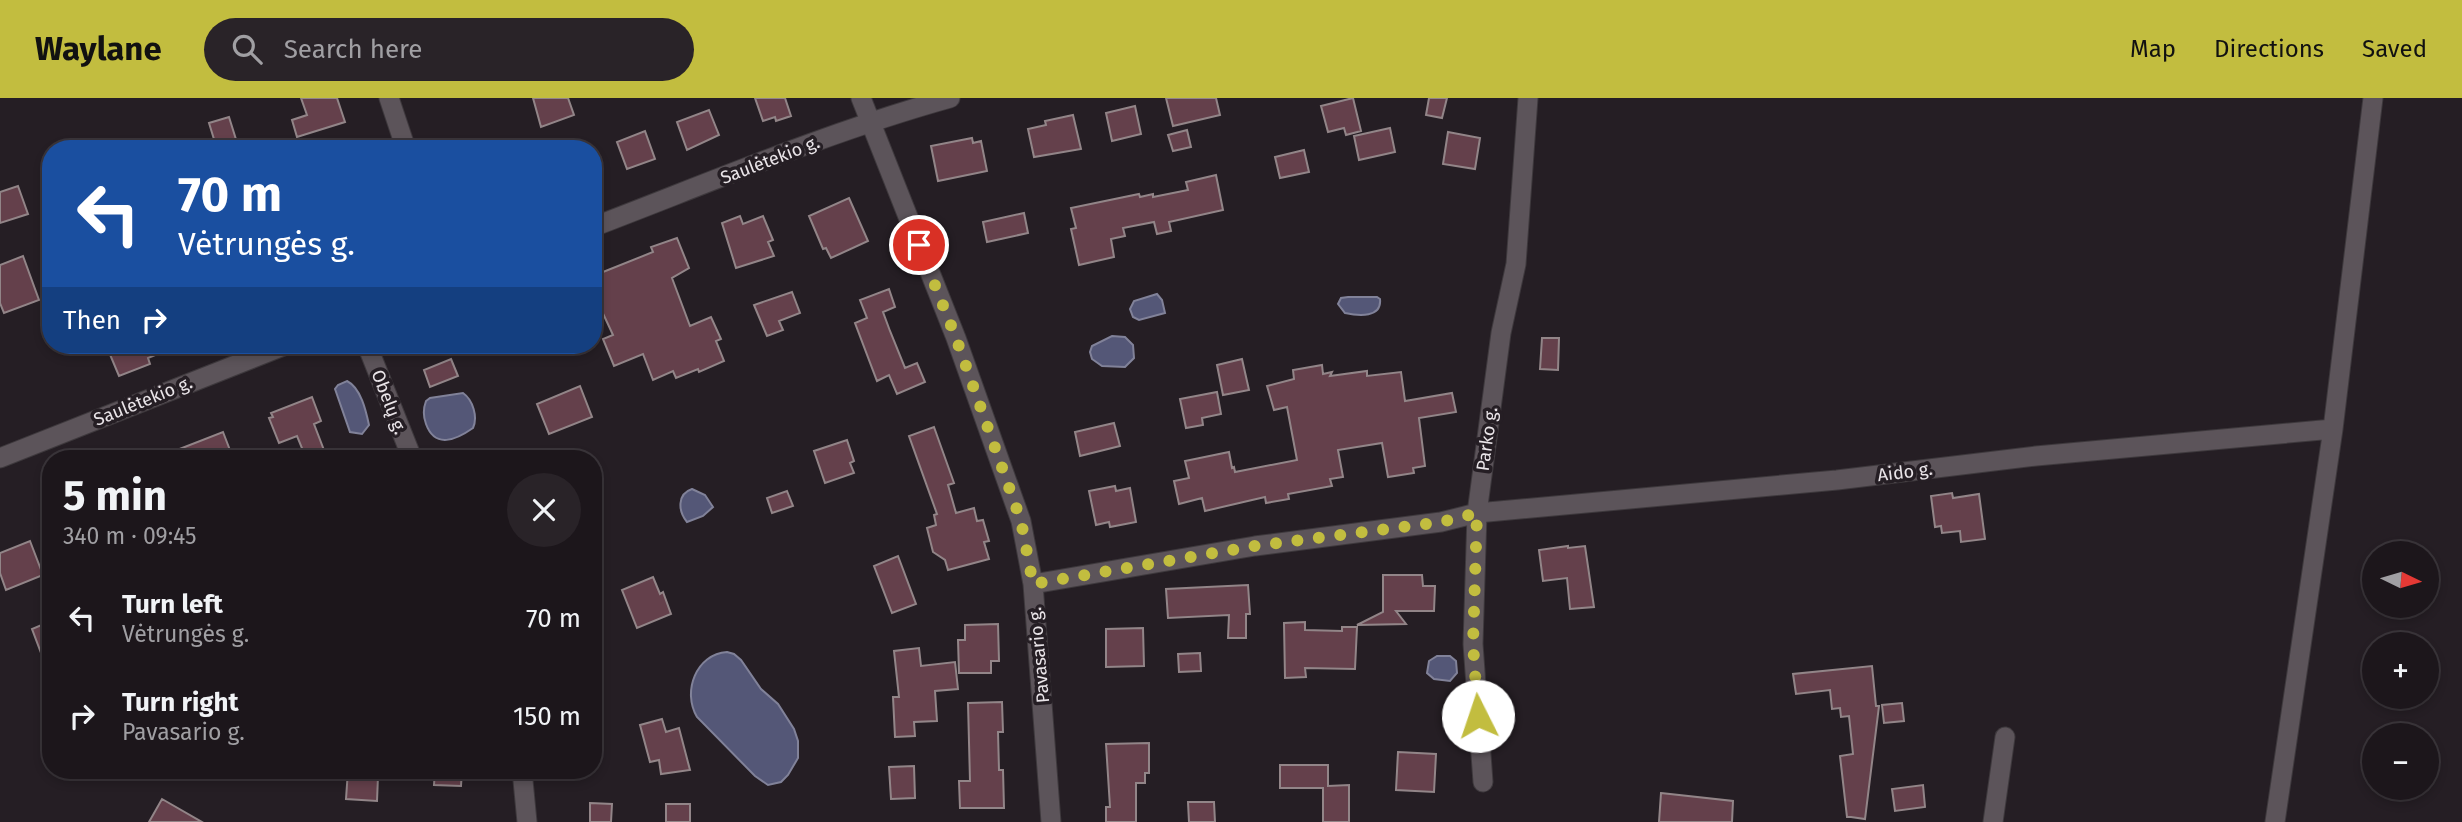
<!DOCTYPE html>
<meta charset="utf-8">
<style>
body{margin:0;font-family:"Fira Sans",sans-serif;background:#292328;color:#f1f3f6;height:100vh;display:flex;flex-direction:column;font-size:26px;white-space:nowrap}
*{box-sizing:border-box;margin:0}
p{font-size:23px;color:#a09fa3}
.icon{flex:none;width:38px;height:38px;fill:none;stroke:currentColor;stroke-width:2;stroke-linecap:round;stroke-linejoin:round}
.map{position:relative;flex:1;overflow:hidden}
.side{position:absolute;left:42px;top:352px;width:560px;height:329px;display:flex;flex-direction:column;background:#1c161b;border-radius:28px;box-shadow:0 4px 10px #0003,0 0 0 2px #3a353a}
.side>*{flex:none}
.banner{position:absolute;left:42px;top:42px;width:560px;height:214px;border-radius:28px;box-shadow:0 4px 10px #0003,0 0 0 2px #3a353a;background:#1a4fa0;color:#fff;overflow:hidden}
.needle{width:46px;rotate:95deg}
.fabs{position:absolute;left:2362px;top:443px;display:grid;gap:14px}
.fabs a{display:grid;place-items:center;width:77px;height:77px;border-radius:50%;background:#1c161b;box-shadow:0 4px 10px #0003,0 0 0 2px #3a353a;font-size:35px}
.pin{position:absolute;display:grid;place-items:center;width:60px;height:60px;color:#fff;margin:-30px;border:4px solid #fff;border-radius:50%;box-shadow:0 2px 7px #0007}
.me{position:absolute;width:77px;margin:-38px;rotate:356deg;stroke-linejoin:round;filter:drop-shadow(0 0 5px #0008)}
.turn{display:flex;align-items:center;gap:24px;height:147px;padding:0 21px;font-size:32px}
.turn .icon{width:91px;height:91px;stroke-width:2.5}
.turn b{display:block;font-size:49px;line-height:60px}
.then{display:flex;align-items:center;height:66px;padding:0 21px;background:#0003;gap:14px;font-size:26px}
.round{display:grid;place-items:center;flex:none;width:74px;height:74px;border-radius:37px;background:#292328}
.summary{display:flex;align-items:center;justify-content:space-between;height:119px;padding:0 21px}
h1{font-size:42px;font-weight:700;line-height:52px}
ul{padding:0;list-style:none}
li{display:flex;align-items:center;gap:21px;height:98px;padding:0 21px}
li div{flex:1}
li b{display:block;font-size:26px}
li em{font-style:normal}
header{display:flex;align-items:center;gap:42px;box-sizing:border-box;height:98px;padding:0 35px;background:#c2bd3f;color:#111}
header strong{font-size:33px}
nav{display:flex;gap:38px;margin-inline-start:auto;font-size:24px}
.search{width:490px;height:63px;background:#292328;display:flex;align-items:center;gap:18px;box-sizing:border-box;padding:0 24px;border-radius:38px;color:#a09fa3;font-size:26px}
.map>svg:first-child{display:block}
.water{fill:#545777;stroke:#818299;stroke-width:2}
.building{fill:#64404b;stroke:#928588;stroke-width:2}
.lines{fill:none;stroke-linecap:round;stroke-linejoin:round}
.street-casing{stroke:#3e393d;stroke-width:21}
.street{stroke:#5c545a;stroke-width:19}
.route{stroke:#c2bd3f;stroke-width:12;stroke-dasharray:0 21.6}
.labels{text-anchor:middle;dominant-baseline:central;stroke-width:7;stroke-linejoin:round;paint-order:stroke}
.street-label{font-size:18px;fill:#eae5e9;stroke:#251e24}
</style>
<header>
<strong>Waylane</strong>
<div class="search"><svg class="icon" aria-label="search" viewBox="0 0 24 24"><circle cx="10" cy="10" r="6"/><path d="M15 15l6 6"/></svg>Search here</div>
<nav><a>Map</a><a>Directions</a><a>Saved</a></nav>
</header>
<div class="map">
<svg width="2462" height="724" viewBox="0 0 2462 724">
<rect width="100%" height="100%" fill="#251e24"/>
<!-- water -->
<path class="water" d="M1157,196L1162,202L1165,215L1139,222L1133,219L1130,211L1134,203Z
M1348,199H1377L1380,201C1382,220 1359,218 1345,215L1338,206L1341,200Z
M1112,238L1125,239L1133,247L1134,260L1125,269L1102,268L1092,261L1090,254L1092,248Z
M347,283C361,290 366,313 369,327L362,336L350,334L335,291L338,287Z
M463,295C473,302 478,319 473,330C456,342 435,351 426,326C423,318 423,311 426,303L430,300Z
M692,391L705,397L713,409L703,418L687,424C678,413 677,396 692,391Z
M727,554L734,556L741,562L761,591L778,606L794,631L798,643V660L788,677L781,684L768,687L755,678L697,619C682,594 696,556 727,554Z
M1437,558H1450L1456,563L1457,575L1450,583L1434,581L1427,575L1429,563Z"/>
<!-- building -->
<path class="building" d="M301,0H337L345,24L297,39L292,22L307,17Z
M533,0H568L574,17L541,29Z
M755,0H785L791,18L776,23L775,19L763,23Z
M1166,0H1216L1220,17L1173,28Z
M1353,0L1361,33L1346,37L1344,30L1328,34L1321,8Z
M1429,0H1447L1442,20L1426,17Z
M1135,8L1141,36L1112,43L1106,15Z
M709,12L719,37L687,52L677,24Z
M1073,17L1081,51L1034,59L1028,31L1046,27L1045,23Z
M229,19L239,51H217L209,25Z
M1390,30L1395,54L1359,62L1354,38Z
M1187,32L1191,49L1173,53L1168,37Z
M645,33L655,61L627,71L617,44Z
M1448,34L1480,40L1475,71L1443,66Z
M972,40L973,45L981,43L987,73L938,83L931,48Z
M1304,52L1309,74L1280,80L1275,59Z
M1216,77L1223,112L1169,124L1171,133L1157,136L1154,124L1123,130L1125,138L1111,141L1114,159L1079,167L1071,131L1076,130L1071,110L1139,96L1140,99L1153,96V99L1188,92L1186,84Z
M18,88L28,116L0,125V94Z
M849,100L868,143L831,160L826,150L823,151L809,118Z
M1024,115L1028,135L987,144L983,124Z
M740,118L743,126L763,118L773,142L768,144L774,158L736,170L722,125Z
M677,140L689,170L672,180L690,228L711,219L721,241L716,243L724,263L699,274L698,271L676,280L673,273L653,282L643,256L614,268L603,241L613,237L600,209L593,211V178L653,154L651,149Z
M23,158L39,202L4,215L0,205V167Z
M889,191L895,209L883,214L890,233L905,270L917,265L925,284L897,296L889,277L877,283L855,225L867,220L860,202Z
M792,194L800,215L779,223L783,232L767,238L754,207Z
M1542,240H1559L1558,272L1540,271Z
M106,247H179L148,260L150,266L119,278Z
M451,261L458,278L430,289L424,272Z
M1242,261L1249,292L1223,297L1217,267Z
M1322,267L1323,276L1332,274L1330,278L1367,273V278L1401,274L1405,303L1452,295L1456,314L1419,320L1425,368L1413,370L1414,375L1388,379L1382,345L1338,352L1343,379L1330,381L1332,388L1288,396L1289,401L1266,405L1265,399L1205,413L1202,400L1179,406L1174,383L1189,380L1185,363L1229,354L1232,370L1234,369L1235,374L1297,362L1287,309L1274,312L1267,288L1294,281L1293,272Z
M580,288L592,319L549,336L537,306Z
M1217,294L1221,316L1202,320L1203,327L1186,330L1180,301Z
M312,299L321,323L314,326L327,360H306L297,338L279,345L269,320L273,319L271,315Z
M1114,325L1120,348L1080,358L1075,334Z
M934,329L954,385L948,387L956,415L974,410L977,423L983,422L989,443L984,444L989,461L948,472L945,462L933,454L927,430L936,427L934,417L937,416L909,338Z
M223,334L233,360H159V359Z
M847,342L854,363L850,365L854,375L825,385L814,353Z
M1115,388L1116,393L1130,390L1136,424L1110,429L1109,424L1096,427L1089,393Z
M787,393L793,408L772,415L767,400Z
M1952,395L1953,400L1979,396L1985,441L1961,444L1960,433L1942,435L1941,428L1935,429L1931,398Z
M30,443L43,477L6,492L0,475V455Z
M1568,448V450L1585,448L1594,509L1570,511L1567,480L1543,483L1539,452Z
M898,458L916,506L892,515L874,468Z
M1383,477H1422L1423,488H1435L1434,513H1396L1406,526L1357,527L1383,514Z
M653,479L660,496L663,494L671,516L637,530L622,492Z
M1248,487L1250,516H1246V540H1228L1229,517L1168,520L1166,491Z
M51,523V575L49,576L32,531Z
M1305,524V532L1342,533V529H1357L1355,571L1305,570L1306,579L1285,580L1284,525Z
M998,526L999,563H991V575H959L958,542H965V527Z
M1143,530L1144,568L1106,569V531Z
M919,550L921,568L955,564L958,591L935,593L937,623L914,624L915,638L895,639L893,599H899L894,553Z
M1200,555L1201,573L1179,574L1178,556Z
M1872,568L1876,608H1879L1865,721L1851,719H1847L1840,658L1853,656L1849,618L1841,619L1840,610L1832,611L1830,592L1796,596L1793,576Z
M1002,604L1003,634H998L999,672H1003L1004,710H960L959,683H970L968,605Z
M1902,605L1904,623L1884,625L1882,607Z
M662,621L666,634L679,630L690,672L661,676L659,662L650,664L640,627Z
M1149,645V675H1145V685H1136V724H1106V709H1110L1106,646Z
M1398,654L1436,656L1434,694L1396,692Z
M1280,667H1328V688L1349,687V724H1323V690H1280Z
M914,668L915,700L891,701L889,669Z
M348,672H370L369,677L378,678L377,703L346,701Z
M435,672H462L461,688L434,687Z
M1923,687L1925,709L1895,713L1892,691Z
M1661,695L1733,703L1732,724H1659Z
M162,701L202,724H149Z
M1188,704H1214L1215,724H1189Z
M590,705L612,706L611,724H590Z
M666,706H690V724H666Z"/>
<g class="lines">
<defs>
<path id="street" d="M389,0L406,51
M861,0L956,240L1021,423L1033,486L1051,724
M593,129C711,84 828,34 950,0
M367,247L412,360
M0,360L286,247
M1033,486L1255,448L1441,424L1477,415L1837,382L2036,358L2333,331
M522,672L527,724
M1483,684L1473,546L1477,415L1501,235L1516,166L1528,0
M1993,724L2005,639
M2275,724L2333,331L2373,0"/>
</defs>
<!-- street casing -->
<use href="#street" class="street-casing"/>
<!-- street -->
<use href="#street" class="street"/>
</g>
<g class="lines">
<!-- route -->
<path class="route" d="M919,147L956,240L1021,423L1033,486L1255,448L1441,424L1477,415L1473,546L1478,618"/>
</g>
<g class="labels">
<!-- street labels -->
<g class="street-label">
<text transform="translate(770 62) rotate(-21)">Saulėtekio g.</text>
<text transform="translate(143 303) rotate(-22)">Saulėtekio g.</text>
<text transform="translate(389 304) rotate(69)">Obelų g.</text>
<text transform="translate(1487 341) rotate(-82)">Parko g.</text>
<text transform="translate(1905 374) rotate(-7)">Aido g.</text>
<text transform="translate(1039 557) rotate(-95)">Pavasario g.</text>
</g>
</g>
</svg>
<div class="fabs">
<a><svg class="needle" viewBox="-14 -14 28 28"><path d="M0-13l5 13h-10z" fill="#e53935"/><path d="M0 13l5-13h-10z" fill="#a09fa3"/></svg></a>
<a>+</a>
<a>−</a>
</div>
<div class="pin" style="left:919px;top:147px;background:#d93025"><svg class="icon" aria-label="arrive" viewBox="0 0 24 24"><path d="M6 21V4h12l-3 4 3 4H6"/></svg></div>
<svg class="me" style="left:1478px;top:618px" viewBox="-20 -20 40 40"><circle r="19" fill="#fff"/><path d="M0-13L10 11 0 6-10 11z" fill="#c2bd3f"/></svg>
<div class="banner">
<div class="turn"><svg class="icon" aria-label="left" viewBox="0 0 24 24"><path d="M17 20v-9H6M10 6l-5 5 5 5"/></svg><div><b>70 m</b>Vėtrungės g.</div></div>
<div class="then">Then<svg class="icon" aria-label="right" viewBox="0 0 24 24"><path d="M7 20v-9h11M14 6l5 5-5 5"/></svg></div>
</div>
<section class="side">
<div class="summary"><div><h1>5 min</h1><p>340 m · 09:45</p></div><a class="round"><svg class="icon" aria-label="close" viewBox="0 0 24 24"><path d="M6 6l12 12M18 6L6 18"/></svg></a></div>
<ul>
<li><svg class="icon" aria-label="left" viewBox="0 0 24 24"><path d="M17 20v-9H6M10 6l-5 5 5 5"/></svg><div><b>Turn left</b><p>Vėtrungės g.</p></div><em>70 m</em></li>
<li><svg class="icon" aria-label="right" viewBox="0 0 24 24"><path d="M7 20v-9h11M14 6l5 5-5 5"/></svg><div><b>Turn right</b><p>Pavasario g.</p></div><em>150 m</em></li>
</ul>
</section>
</div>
